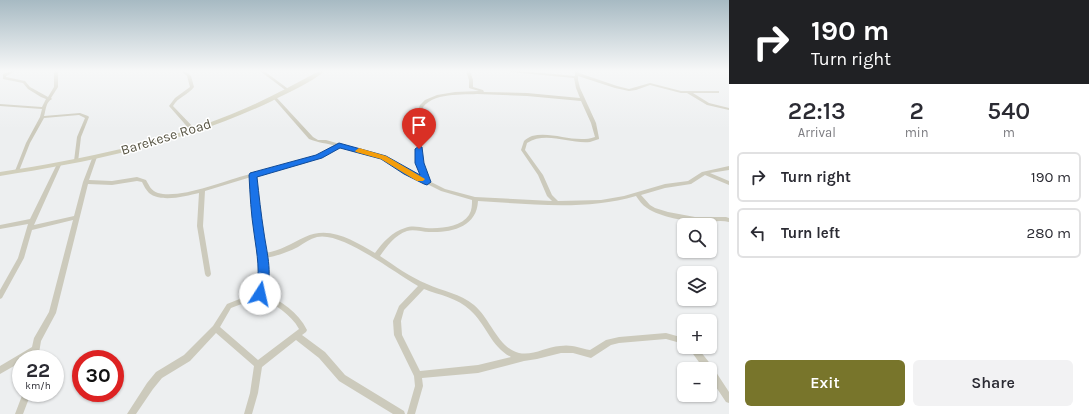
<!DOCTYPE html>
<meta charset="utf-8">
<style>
body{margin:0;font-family:Karla,sans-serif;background:#f2f2f3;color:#2b2b33;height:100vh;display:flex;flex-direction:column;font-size:15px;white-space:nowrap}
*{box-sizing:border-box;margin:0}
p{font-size:13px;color:#7c7c81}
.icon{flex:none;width:22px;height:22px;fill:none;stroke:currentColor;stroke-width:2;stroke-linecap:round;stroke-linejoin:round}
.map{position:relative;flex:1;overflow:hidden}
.details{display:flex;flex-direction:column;background:#fff;width:360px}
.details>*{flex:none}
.top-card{background:#202124;color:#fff;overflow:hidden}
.buttons{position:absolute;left:677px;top:218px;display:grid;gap:8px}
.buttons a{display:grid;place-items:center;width:40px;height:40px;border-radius:6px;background:#fff;box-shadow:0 1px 3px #0004;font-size:20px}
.speed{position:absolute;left:12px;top:350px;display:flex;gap:8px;font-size:20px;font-weight:700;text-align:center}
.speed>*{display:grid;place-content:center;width:52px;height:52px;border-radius:50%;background:#fff;box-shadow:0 1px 3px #0004;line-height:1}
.speed small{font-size:10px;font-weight:400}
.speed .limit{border:6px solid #d22;background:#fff;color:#111}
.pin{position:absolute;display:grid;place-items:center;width:34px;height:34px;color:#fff;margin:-41px -17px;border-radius:50% 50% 50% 0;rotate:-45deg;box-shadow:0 0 4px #0007}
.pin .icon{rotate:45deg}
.me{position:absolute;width:44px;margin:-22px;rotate:10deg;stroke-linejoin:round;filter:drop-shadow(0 0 3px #0008)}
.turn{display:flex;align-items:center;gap:14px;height:84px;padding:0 16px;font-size:18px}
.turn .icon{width:52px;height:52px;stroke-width:2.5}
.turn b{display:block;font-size:28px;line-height:34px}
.eta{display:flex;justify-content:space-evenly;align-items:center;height:68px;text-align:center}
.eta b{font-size:24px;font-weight:600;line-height:28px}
.button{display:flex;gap:8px;margin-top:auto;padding:8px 16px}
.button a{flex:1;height:46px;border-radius:6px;background:#78752b;color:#fff;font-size:16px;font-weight:600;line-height:46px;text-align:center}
.button a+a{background:#f2f2f3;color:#2b2b33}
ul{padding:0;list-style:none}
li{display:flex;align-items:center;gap:12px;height:50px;margin:0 8px 6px;padding:0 8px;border:2px solid #e1e1e2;border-radius:6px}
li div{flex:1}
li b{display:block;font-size:15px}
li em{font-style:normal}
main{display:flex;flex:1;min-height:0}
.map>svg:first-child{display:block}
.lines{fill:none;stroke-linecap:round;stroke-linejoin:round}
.street{fill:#cccabc;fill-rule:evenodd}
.secondary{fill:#d1cfbc;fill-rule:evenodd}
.route{fill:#1a73e8;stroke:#114b97}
.slow{fill:#f59e0b}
.labels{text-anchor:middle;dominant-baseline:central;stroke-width:3;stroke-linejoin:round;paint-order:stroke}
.street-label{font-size:14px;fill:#5a5746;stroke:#fff}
</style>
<main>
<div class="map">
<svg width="729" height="414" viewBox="0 0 729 414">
<rect width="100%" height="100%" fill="#edeff0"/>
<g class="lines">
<!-- street -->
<path class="street" d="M11,71H16L6,76V77L25,81L30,87L48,97L54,87V71H58V87L51,98L52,99C46,102 46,109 44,116L80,113L88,116L89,117L81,137L78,162H76L74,161L77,137L85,118L79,115L44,118L30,143L19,171L17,173L15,172V171L26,143L40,117L42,109L0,106V104L42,107L46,99L41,97L28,89L23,83L3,79V74Z
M181,71H185L191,76L194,87C188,95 178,97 173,106L195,129V130L193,131H191L169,106L175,98L190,87L187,76Z
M260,71H264L291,91L288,92Z
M466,71H470L473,80V87L483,90L484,92L527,93L580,98L576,88L574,78L511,72L509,71H520L575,76V71H579V73L617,86L629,89L650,83L681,91H719V93H693L709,103L729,108V110L707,105L687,93H681L650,85L636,90L629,91L615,88L578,76V80L580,88L596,123L599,138V139C596,140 593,141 590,142C569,144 546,131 527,143L525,150L543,175L552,195L558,201L601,200L624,196L665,184L688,181L702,172L729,166V170L710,173L729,181V185L705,175L691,184L665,188L641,195L650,205L655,208L668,212L695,217H726L729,218V222C721,220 712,222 704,222C688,222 660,217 647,208C642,205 639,200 636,196C585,211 530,204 478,201C477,227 451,233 429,232C422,232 414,229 407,231C395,235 387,246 380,256C395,266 410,277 427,284C442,291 461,294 474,305C490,318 498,348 519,353C533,356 546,347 560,346C571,344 580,348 590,350L606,340L619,337L666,333L684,338V344L666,339L619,343L611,345L591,358L573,353H561L537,359L524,361L478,373L422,378L423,386L415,414H407L415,386L414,376L394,335L393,321L399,306L418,286C396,274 342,231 317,237C310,239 304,243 298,247C288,252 277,256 266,258V279L264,293C281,301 298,312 307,330L306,332L302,335L325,352L345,375L404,411L405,414H393L339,381L319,358L296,340L262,367L258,393L252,414H244L250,393L254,366L216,333L190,361L162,378L153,389L136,414H127L147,383L156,372L184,355L213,326L227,304L257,292C263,270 258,249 255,227C253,210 251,194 251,177L205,191L203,226L211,274L210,276L208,277L206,276L205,274L197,226L199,193C186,196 161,203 149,193C146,190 144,186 142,182L137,181L112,185L88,184L56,313L41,341L38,359H30L31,356L25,359H21V362L0,374V366L32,347L34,338L49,312L73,220L32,230L24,258L2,298L0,299V290L18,258L28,224L0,229V225L30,219L57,164L59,163L61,165L34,225L74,216L83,182L93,156H97V157L89,180L112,181L137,177L146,180C149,185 151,191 158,193C179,199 222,182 243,176C262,170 281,168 300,162C312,158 324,152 336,146C327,143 318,143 309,139L274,99L273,98L275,97H276L313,137L318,140H326L385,157L422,178L417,162V144L415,125L416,115L420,105L425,100L437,95L455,92L479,91L469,88V80ZM477,94L527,96L581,101L591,123L595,137C575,144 553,131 532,136C529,137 526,139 524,141L521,150L538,175L547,196L552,201L475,197L445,189L429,181C426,175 422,168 421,161C420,154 422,148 421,142C420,133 418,123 420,114C426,92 459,95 477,94ZM340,147L381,159L405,173L441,191L472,200C472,205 472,210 469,215C461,227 440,229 426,228C419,227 412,225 405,228C392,232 383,242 375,253C354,241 330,225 305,237C292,243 280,251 265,253L259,212L256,176L303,164L322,157ZM424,289C439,295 458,298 470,310C486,324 491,347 511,357L478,365L420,371L402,335L401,321L404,310ZM260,297C274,304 291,314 299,329L258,360L220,327L231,308Z
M688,347H697L712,366L729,392V403L726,402L710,378V369H704Z
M23,393H31L23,414H15Z"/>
<!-- secondary -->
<path class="secondary" d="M319,71H325C312,82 287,93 272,101C186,142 93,162 0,176V172C84,159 168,142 246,108C271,97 295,84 319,71Z"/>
</g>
<!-- sky -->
<linearGradient id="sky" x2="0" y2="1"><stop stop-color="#a7bac3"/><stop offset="0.55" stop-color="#f7f8f8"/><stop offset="1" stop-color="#f7f8f8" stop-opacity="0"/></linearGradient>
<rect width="729" height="129" fill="url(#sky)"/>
<!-- route -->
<path class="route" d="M339,143L386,156L420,175L415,163V149L419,146L422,147L424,163L431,182L427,185L424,184L404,174L381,159L340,148L322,158L257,177C259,195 261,214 264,233C267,254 274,277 264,298L260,299L257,298L255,294C261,273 257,255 254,233C251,214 250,195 249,175L250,173L316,155Z"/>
<!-- slow -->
<path class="slow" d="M359,148L386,156L425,179L423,181H417L381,159L356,152L355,151Z"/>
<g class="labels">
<!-- street labels -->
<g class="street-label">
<text transform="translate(166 137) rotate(-17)">Barekese Road</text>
</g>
</g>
</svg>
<div class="buttons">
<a><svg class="icon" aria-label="search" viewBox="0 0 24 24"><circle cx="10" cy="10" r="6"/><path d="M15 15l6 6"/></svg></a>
<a><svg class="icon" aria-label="layers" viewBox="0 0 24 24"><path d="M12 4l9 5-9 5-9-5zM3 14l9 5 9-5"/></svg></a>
<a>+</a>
<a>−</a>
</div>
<div class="speed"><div>22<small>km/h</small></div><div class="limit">30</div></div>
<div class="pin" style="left:419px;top:149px;background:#d93025"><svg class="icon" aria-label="arrive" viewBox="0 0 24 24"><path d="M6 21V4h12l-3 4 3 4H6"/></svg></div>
<svg class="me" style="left:260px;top:294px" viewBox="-20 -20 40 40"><circle r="19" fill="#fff"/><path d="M0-13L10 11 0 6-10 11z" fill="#1a73e8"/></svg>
</div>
<section class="details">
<div class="top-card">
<div class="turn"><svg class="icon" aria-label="right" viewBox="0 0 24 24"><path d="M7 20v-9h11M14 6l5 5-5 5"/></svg><div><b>190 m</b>Turn right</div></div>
</div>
<div class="eta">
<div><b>22:13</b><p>Arrival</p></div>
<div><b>2</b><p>min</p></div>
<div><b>540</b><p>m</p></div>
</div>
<ul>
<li><svg class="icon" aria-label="right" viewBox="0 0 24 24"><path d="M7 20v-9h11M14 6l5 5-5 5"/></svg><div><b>Turn right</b></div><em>190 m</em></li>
<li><svg class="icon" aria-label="left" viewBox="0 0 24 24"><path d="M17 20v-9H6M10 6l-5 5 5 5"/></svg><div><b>Turn left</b></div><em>280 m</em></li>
</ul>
<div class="button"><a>Exit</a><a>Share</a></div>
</section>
</main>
